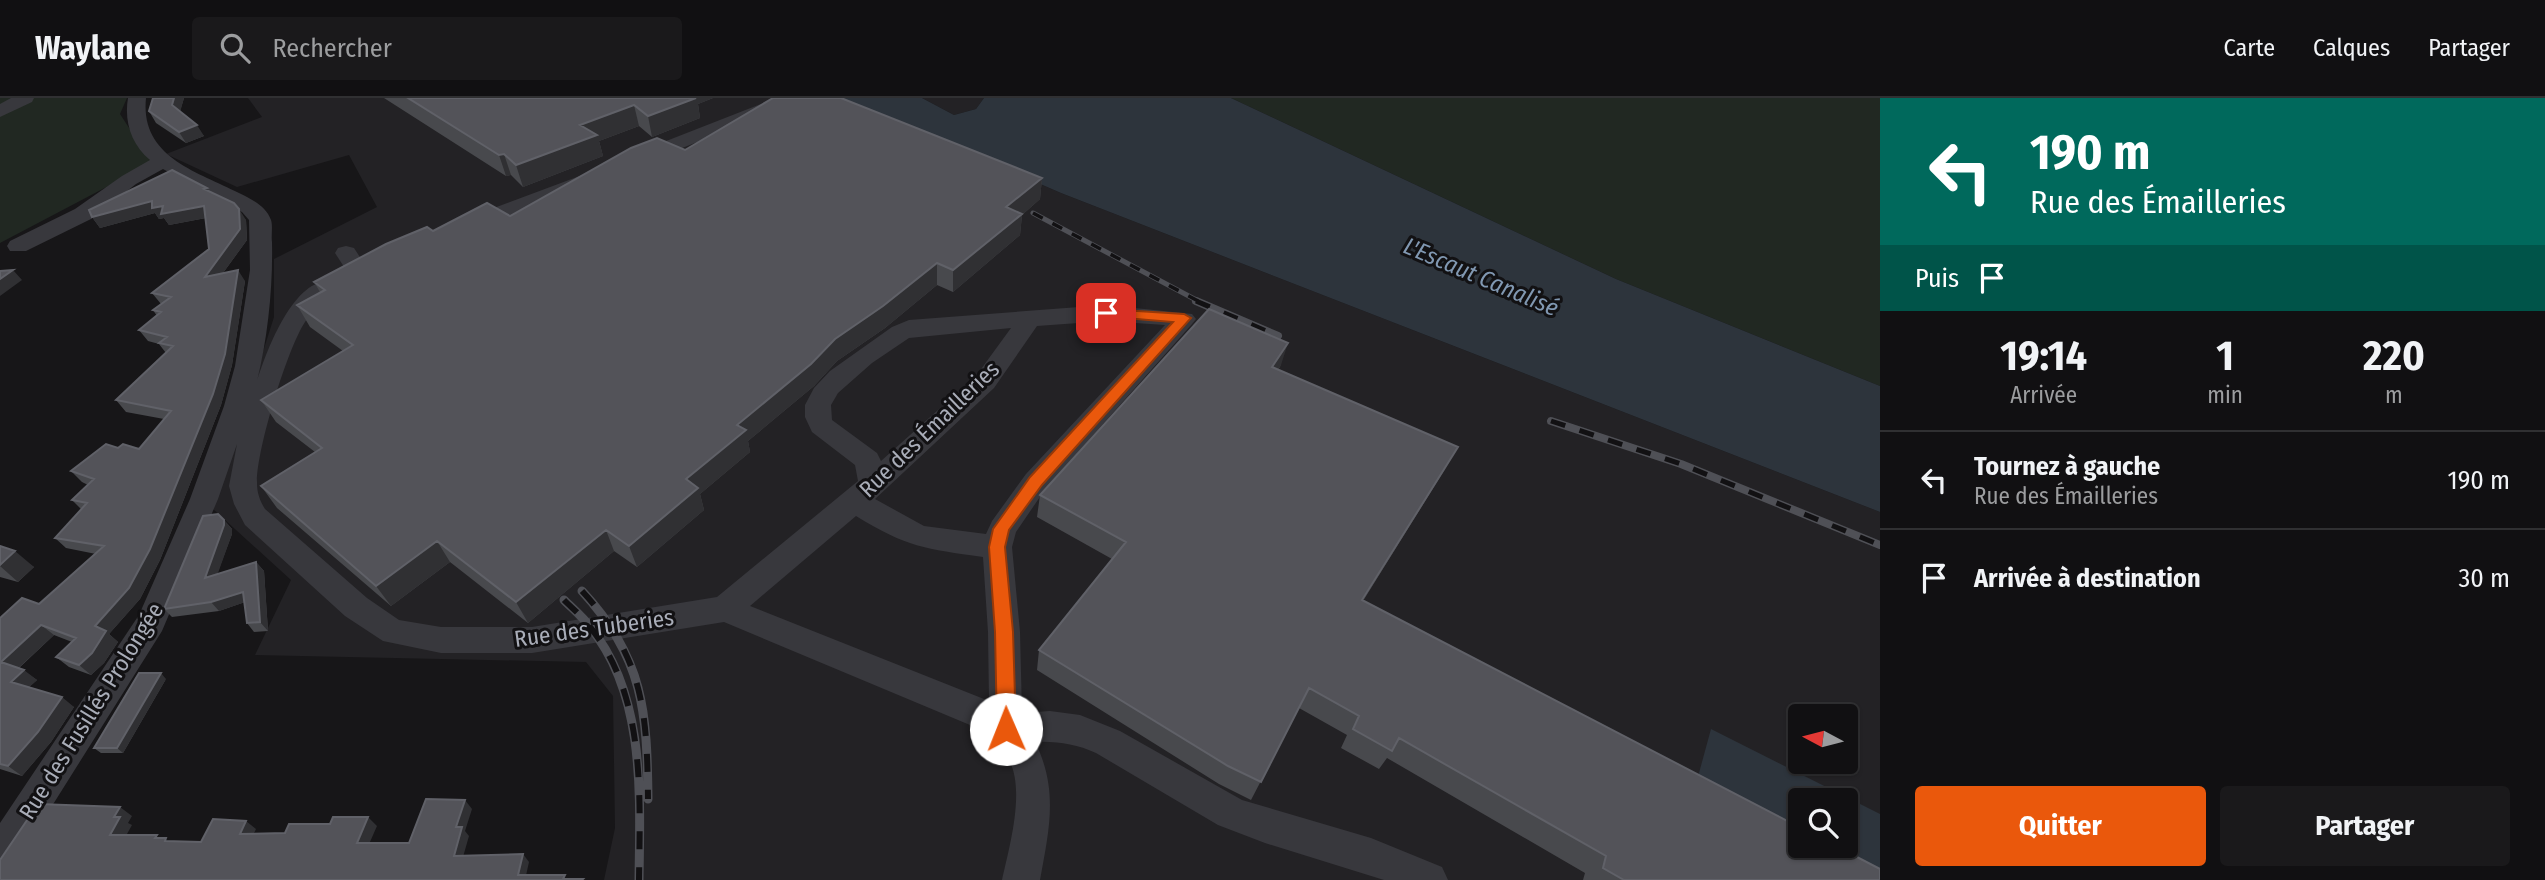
<!DOCTYPE html>
<html lang="fr">
<meta charset="utf-8">
<style>
body{margin:0;font-family:"Fira Sans Condensed",sans-serif;background:#1a191b;color:#f1f3f6;height:100vh;display:flex;flex-direction:column;font-size:26px;white-space:nowrap}
*{box-sizing:border-box;margin:0}
p{font-size:23px;color:#9c9d9f}
.icon{flex:none;width:38px;height:38px;fill:none;stroke:currentColor;stroke-width:2;stroke-linecap:round;stroke-linejoin:round}
.map{position:relative;flex:1;overflow:hidden}
.panel{display:flex;flex-direction:column;background:#111012;width:665px}
.panel>*{flex:none}
.guide{background:#00695c;color:#fff;overflow:hidden}
.needle{width:46px;rotate:277deg}
.tools{position:absolute;left:1788px;top:606px;display:grid;gap:14px}
.tools a{display:grid;place-items:center;width:70px;height:70px;border-radius:7px;background:#111012;box-shadow:0 2px 5px #0004,0 0 0 2px #303032;font-size:35px}
.pin{position:absolute;display:grid;place-items:center;width:60px;height:60px;color:#fff;margin:-30px;border-radius:14px;box-shadow:0 4px 10px #0006}
.me{position:absolute;width:77px;margin:-38px;rotate:359deg;stroke-linejoin:round;filter:drop-shadow(0 0 5px #0008)}
.turn{display:flex;align-items:center;gap:24px;height:147px;padding:0 35px;font-size:32px}
.turn .icon{width:91px;height:91px;stroke-width:2.5}
.turn b{display:block;font-size:49px;line-height:60px}
.then{display:flex;align-items:center;height:66px;padding:0 35px;background:#0003;gap:14px;font-size:26px}
.eta{display:flex;justify-content:space-evenly;align-items:center;height:119px;text-align:center}
.eta b{font-size:42px;font-weight:700;line-height:49px}
.button{display:flex;gap:14px;margin-top:auto;padding:14px 35px}
.button a{flex:1;height:80px;border-radius:7px;background:#ea580c;color:#fff;font-size:28px;font-weight:700;line-height:80px;text-align:center}
.button a+a{background:#1a191b;color:#f1f3f6}
ul{padding:0;list-style:none}
li{display:flex;align-items:center;gap:21px;height:98px;padding:0 35px;border-top:2px solid #303032}
li div{flex:1}
li b{display:block;font-size:26px}
li em{font-style:normal}
header{display:flex;align-items:center;gap:42px;box-sizing:border-box;height:98px;padding:0 35px;background:#111012;border-bottom:2px solid #303032}
header strong{font-size:33px}
nav{display:flex;gap:38px;margin-inline-start:auto;font-size:24px}
.search{width:490px;height:63px;background:#1a191b;display:flex;align-items:center;gap:18px;box-sizing:border-box;padding:0 24px;border-radius:7px;color:#9c9d9f;font-size:26px}
main{display:flex;flex:1;min-height:0}
.map>svg:first-child{display:block}
.built{fill:#232225;fill-rule:evenodd}
.green{fill:#212822}
.water{fill:#2d343c}
.lines{fill:none;stroke-linecap:round;stroke-linejoin:round}
.minor{fill:#38383d;fill-rule:evenodd}
.rail-far2-casing{stroke:#4f5056;stroke-width:5}
.rail-far1-casing{stroke:#4f5056;stroke-width:8}
.rail-casing{stroke:#4f5056;stroke-width:9}
.rail-far2{stroke:#121113;stroke-width:3.5;stroke-dasharray:11;stroke-linecap:butt}
.rail-far1{stroke:#121113;stroke-width:5;stroke-dasharray:15;stroke-linecap:butt}
.rail{stroke:#121113;stroke-width:6;stroke-dasharray:18;stroke-linecap:butt}
.wall{fill:#48494d}
.shaded-wall{fill:#303033}
.building{fill:#535359;stroke:#606168;stroke-width:2}
.route{fill:#ea580c;stroke:#983908;stroke-width:2}
.labels{text-anchor:middle;dominant-baseline:central;stroke-width:6;stroke-linejoin:round;paint-order:stroke}
.street-label{font-size:23px;fill:#a9adb8;stroke:#121113}
.water-label{font-size:24px;font-style:italic;fill:#8198b2;stroke:#121113}
</style>
<header>
<strong>Waylane</strong>
<div class="search"><svg class="icon" aria-label="search" viewBox="0 0 24 24"><circle cx="10" cy="10" r="6"/><path d="M15 15l6 6"/></svg>Rechercher</div>
<nav><a>Carte</a><a>Calques</a><a>Partager</a></nav>
</header>
<main>
<div class="map">
<svg width="1880" height="782" viewBox="0 0 1880 782">
<rect width="100%" height="100%" fill="#171618"/>
<!-- built -->
<path class="built" d="M248,0H841L1061,95L1880,414V782H604L615,730L613,598L586,564L255,557L291,482L213,411L274,219V161L377,109L349,57L237,89L166,56L262,19ZM1801,618H1846V663H1801ZM1801,702H1846V747H1801Z
M922,0H984L976,11L954,17Z"/>
<!-- green -->
<path class="green" d="M0,0H127L120,16L152,65L0,145Z
M1231,0H1880V288L1616,181Z"/>
<!-- water -->
<path class="water" d="M841,0H922L954,17L976,11L984,0H1231L1616,181L1880,288V414L1061,95Z
M1711,631L1880,716V782L1813,747H1846V702H1801V741L1696,686Z"/>
<g class="lines">
<!-- minor -->
<path class="minor" d="M11,0H34L32,4L0,19V6Z
M128,0H146C140,59 196,73 239,95C251,101 266,108 271,122C273,128 271,138 272,144C273,189 268,239 257,283C266,254 295,174 335,184L339,189C330,203 314,210 305,224C287,251 256,354 257,385C257,395 260,403 265,411L367,500L399,522L441,529H532L717,499L858,383L855,367L812,334L805,319V307L814,290L830,273L892,229L909,222L1106,207L1192,216L1196,221L1192,226L1046,390L1016,434L1012,449L1020,534L1022,615L1050,613L1080,617L1120,633L1242,702L1371,740L1442,769L1448,782H1384L1265,745L1218,727L1096,655C1076,646 1057,643 1035,644C1059,692 1049,732 1040,782H1002C1009,750 1027,688 1007,659C998,644 984,636 970,627L724,524L532,555H441L383,543L345,518L245,427L234,406L229,388L237,346L218,401L162,533L13,770L0,775V725L139,517L190,401L224,308L235,268L250,172L249,122L242,114L163,71L136,86L91,121L26,153H10L7,148L10,143L75,111L122,78L150,62C131,46 124,23 128,0ZM1106,223L1165,227L1026,376L992,423L986,436L924,428L875,401L994,290L1037,228ZM1011,230L976,278L881,363L877,355L832,322L831,307L838,295L872,265L909,240ZM856,418C906,449 926,451 983,459L988,534L989,603L750,508Z
M771,2L780,8L778,12L647,64H633L630,60L633,56Z
M585,76L592,78L595,82L592,86L475,133H459L456,128L459,123Z
M346,148L354,150L369,173L366,178H350L335,155L338,150Z"/>
<defs>
<path id="rail-far2" d="M1033,115L1200,204"/>
<path id="rail-far1" d="M1196,203L1278,238
M1551,323L1681,366L1880,447"/>
<path id="rail" d="M582,493C644,560 647,614 648,701
M564,502C573,511 583,519 590,529C646,597 640,699 639,782"/>
</defs>
<!-- rail-far2 casing -->
<use href="#rail-far2" class="rail-far2-casing"/>
<!-- rail-far1 casing -->
<use href="#rail-far1" class="rail-far1-casing"/>
<!-- rail casing -->
<use href="#rail" class="rail-casing"/>
<!-- rail-far2 -->
<use href="#rail-far2" class="rail-far2"/>
<!-- rail-far1 -->
<use href="#rail-far1" class="rail-far1"/>
<!-- rail -->
<use href="#rail" class="rail"/>
</g>
<!-- wall -->
<path class="wall" d="M153,0H184L180,13L204,38L186,45L156,25L149,13Z
M384,0H713L698,6L700,20L652,39L639,28L599,43L603,58L523,89L511,77L506,78Z
M685,52L1042,80L1040,101L1022,117L1020,137L953,194L937,187L885,230L837,263L814,288L748,343L750,354L700,396L704,412L637,469L614,453L528,525L450,464L391,508L277,410L261,388L315,354L276,324L261,302L343,253L310,229L297,207L320,194L314,184L433,133L510,118Z
M209,94L246,122L247,142L223,175L245,183L232,267L221,307L160,462L140,501L109,536L118,544L104,565L91,577L69,569L56,559L72,544L54,537L19,570L37,582L29,589L74,609L51,644L22,678L0,671V520L39,506L96,456L66,450L55,440L81,411L72,402L88,387L82,384L71,373L118,350L139,351L164,321L126,314L116,302L166,255L159,246L148,243L139,232L157,218L153,212L161,206L152,195L209,151L206,120L169,127L164,120L159,121L155,115L100,130L92,119Z
M1281,267L1278,272L1445,371L1363,503L1880,782H1583L1585,775L1387,660L1379,671L1341,650L1347,637L1299,610L1251,702L1219,686L1037,572L1039,552L1112,461L1037,419L1040,397Z
M224,422L232,431V436L217,476L256,464L264,473L268,533L254,534L247,525L245,504L219,513L172,519L164,511Z
M0,448L34,469L18,484L0,479Z
M166,581L123,655H101L94,650Z"/>
<!-- shaded-wall -->
<path class="shaded-wall" d="M174,0H184L179,18L172,7Z
M685,0H713L698,6L700,20L652,39L648,18Z
M634,7L639,28L599,43L603,58L523,89L516,67L580,27Z
M197,27L204,38L186,45L179,34Z
M504,56L511,77L506,78L499,57Z
M1042,80L1040,101L1022,117L1020,137L953,194V172L1006,109Z
M152,103L163,108H204L211,119L169,127L164,120L159,121L155,115L100,130L92,119Z
M239,111L246,122L247,142L212,190L205,179Z
M937,165V187L885,230L837,263L814,288L748,343L750,354L700,396L704,412L637,469L629,448L686,381L737,327L835,241Z
M13,172L22,182L0,198V181Z
M238,172L245,183L232,267L221,307L160,462L140,501L109,536L118,544L104,565L91,577L79,567Z
M1288,245L1281,267L1265,292L1272,269Z
M1458,349L1445,371L1350,523L1362,502Z
M224,422L232,431V436L213,489L205,480Z
M606,432L614,453L528,525L516,504Z
M437,443L450,464L391,508L376,488Z
M15,453L34,469L18,484L0,468Z
M256,464L264,473L268,533L260,524Z
M243,494L251,502L219,513L211,504Z
M41,527L54,537L14,574L1,564Z
M24,572L37,582L24,594L11,584Z
M161,575L166,581L123,655L117,650Z
M62,599L74,609L51,644L22,678L8,668Z
M465,702L472,711L465,733L469,738L461,766L454,758L456,729Z
M120,709L132,718L128,725L132,727L122,745L110,737L114,719Z
M368,719L377,728L366,753L357,745Z
M246,723L256,731L250,744L240,736Z
M523,756L529,764L525,782L518,777Z"/>
<!-- building -->
<path class="building" d="M153,0H174L172,7L197,27L179,34L149,13Z
M408,0H696L648,18L634,7L580,27L597,37L516,67L504,56L499,57Z
M773,0H841L1042,80L1006,109L1022,116L953,172L937,165L883,208L835,241L811,266L737,327L746,332L686,381L698,390L629,448L606,432L516,504L437,443L376,488L261,388L322,350L261,302L353,247L297,207L325,192L314,184L386,146L427,129L433,133L487,105L510,118L631,50L657,40L685,52Z
M172,72L207,90L204,91L234,105L239,111L240,131L205,179L238,172L225,256L213,296L150,451L129,490L95,528L106,533L92,555L79,567L56,559L76,540L41,527L1,564L24,572L11,584L62,599L38,634L8,668L0,666V520L22,500L39,506L104,448L55,440L87,405L72,402L94,381L71,373L106,346L118,350L123,346L139,351L171,313L116,302L173,248L159,245L167,239L139,232L161,214L153,212L171,199L152,195L209,151L204,108L161,116L163,108L152,110V103L92,119L89,112Z
M13,172L0,181V173Z
M1209,211L1288,245L1272,269L1458,349L1362,502L1801,730V747H1834L1880,771V782H1624L1603,770L1606,758L1399,640L1392,653L1353,631L1359,618L1309,590L1261,684L1228,668L1039,552L1126,444L1040,397Z
M218,416L224,422V427L205,480L256,464L260,524L247,525L243,494L211,504L164,511L203,418Z
M0,448L15,453L0,467Z
M139,575H161L117,650H94Z
M426,701L465,702L456,729H462L454,758L523,756L518,777H565L563,781H583L582,782H0V762L38,706L120,709L114,719H120L110,737H157L155,740H166L165,743L201,744L213,721L246,723L240,736L285,735L289,726H330L333,719H368L357,745H409Z"/>
<!-- route -->
<path class="route" d="M1106,211L1184,216L1191,220L1042,387L1009,432L1005,449L1013,534L1016,631L1013,637L1006,640L999,637L997,631L995,534L989,449L993,431L1030,379L1173,224L1101,218V212Z"/>
<g class="labels">
<!-- street labels -->
<g class="street-label">
<text transform="translate(929 331) rotate(-44)">Rue des Émailleries</text>
<text transform="translate(594 530) rotate(-8)">Rue des Tuberies</text>
<text transform="translate(91 613) rotate(-58)">Rue des Fusillés Prolongée</text>
</g>
<!-- water labels -->
<g class="water-label">
<text transform="translate(1481 179) rotate(23)">L'Escaut Canalisé</text>
</g>
</g>
</svg>
<div class="tools">
<a><svg class="needle" viewBox="-14 -14 28 28"><path d="M0-13l5 13h-10z" fill="#e53935"/><path d="M0 13l5-13h-10z" fill="#9c9d9f"/></svg></a>
<a><svg class="icon" aria-label="search" viewBox="0 0 24 24"><circle cx="10" cy="10" r="6"/><path d="M15 15l6 6"/></svg></a>
</div>
<div class="pin" style="left:1106px;top:215px;background:#d93025"><svg class="icon" aria-label="arrive" viewBox="0 0 24 24"><path d="M6 21V4h12l-3 4 3 4H6"/></svg></div>
<svg class="me" style="left:1006px;top:631px" viewBox="-20 -20 40 40"><circle r="19" fill="#fff"/><path d="M0-13L10 11 0 6-10 11z" fill="#ea580c"/></svg>
</div>
<section class="panel">
<div class="guide">
<div class="turn"><svg class="icon" aria-label="left" viewBox="0 0 24 24"><path d="M17 20v-9H6M10 6l-5 5 5 5"/></svg><div><b>190 m</b>Rue des Émailleries</div></div>
<div class="then">Puis<svg class="icon" aria-label="arrive" viewBox="0 0 24 24"><path d="M6 21V4h12l-3 4 3 4H6"/></svg></div>
</div>
<div class="eta">
<div><b>19:14</b><p>Arrivée</p></div>
<div><b>1</b><p>min</p></div>
<div><b>220</b><p>m</p></div>
</div>
<ul>
<li><svg class="icon" aria-label="left" viewBox="0 0 24 24"><path d="M17 20v-9H6M10 6l-5 5 5 5"/></svg><div><b>Tournez à gauche</b><p>Rue des Émailleries</p></div><em>190 m</em></li>
<li><svg class="icon" aria-label="arrive" viewBox="0 0 24 24"><path d="M6 21V4h12l-3 4 3 4H6"/></svg><div><b>Arrivée à destination</b></div><em>30 m</em></li>
</ul>
<div class="button"><a>Quitter</a><a>Partager</a></div>
</section>
</main>
